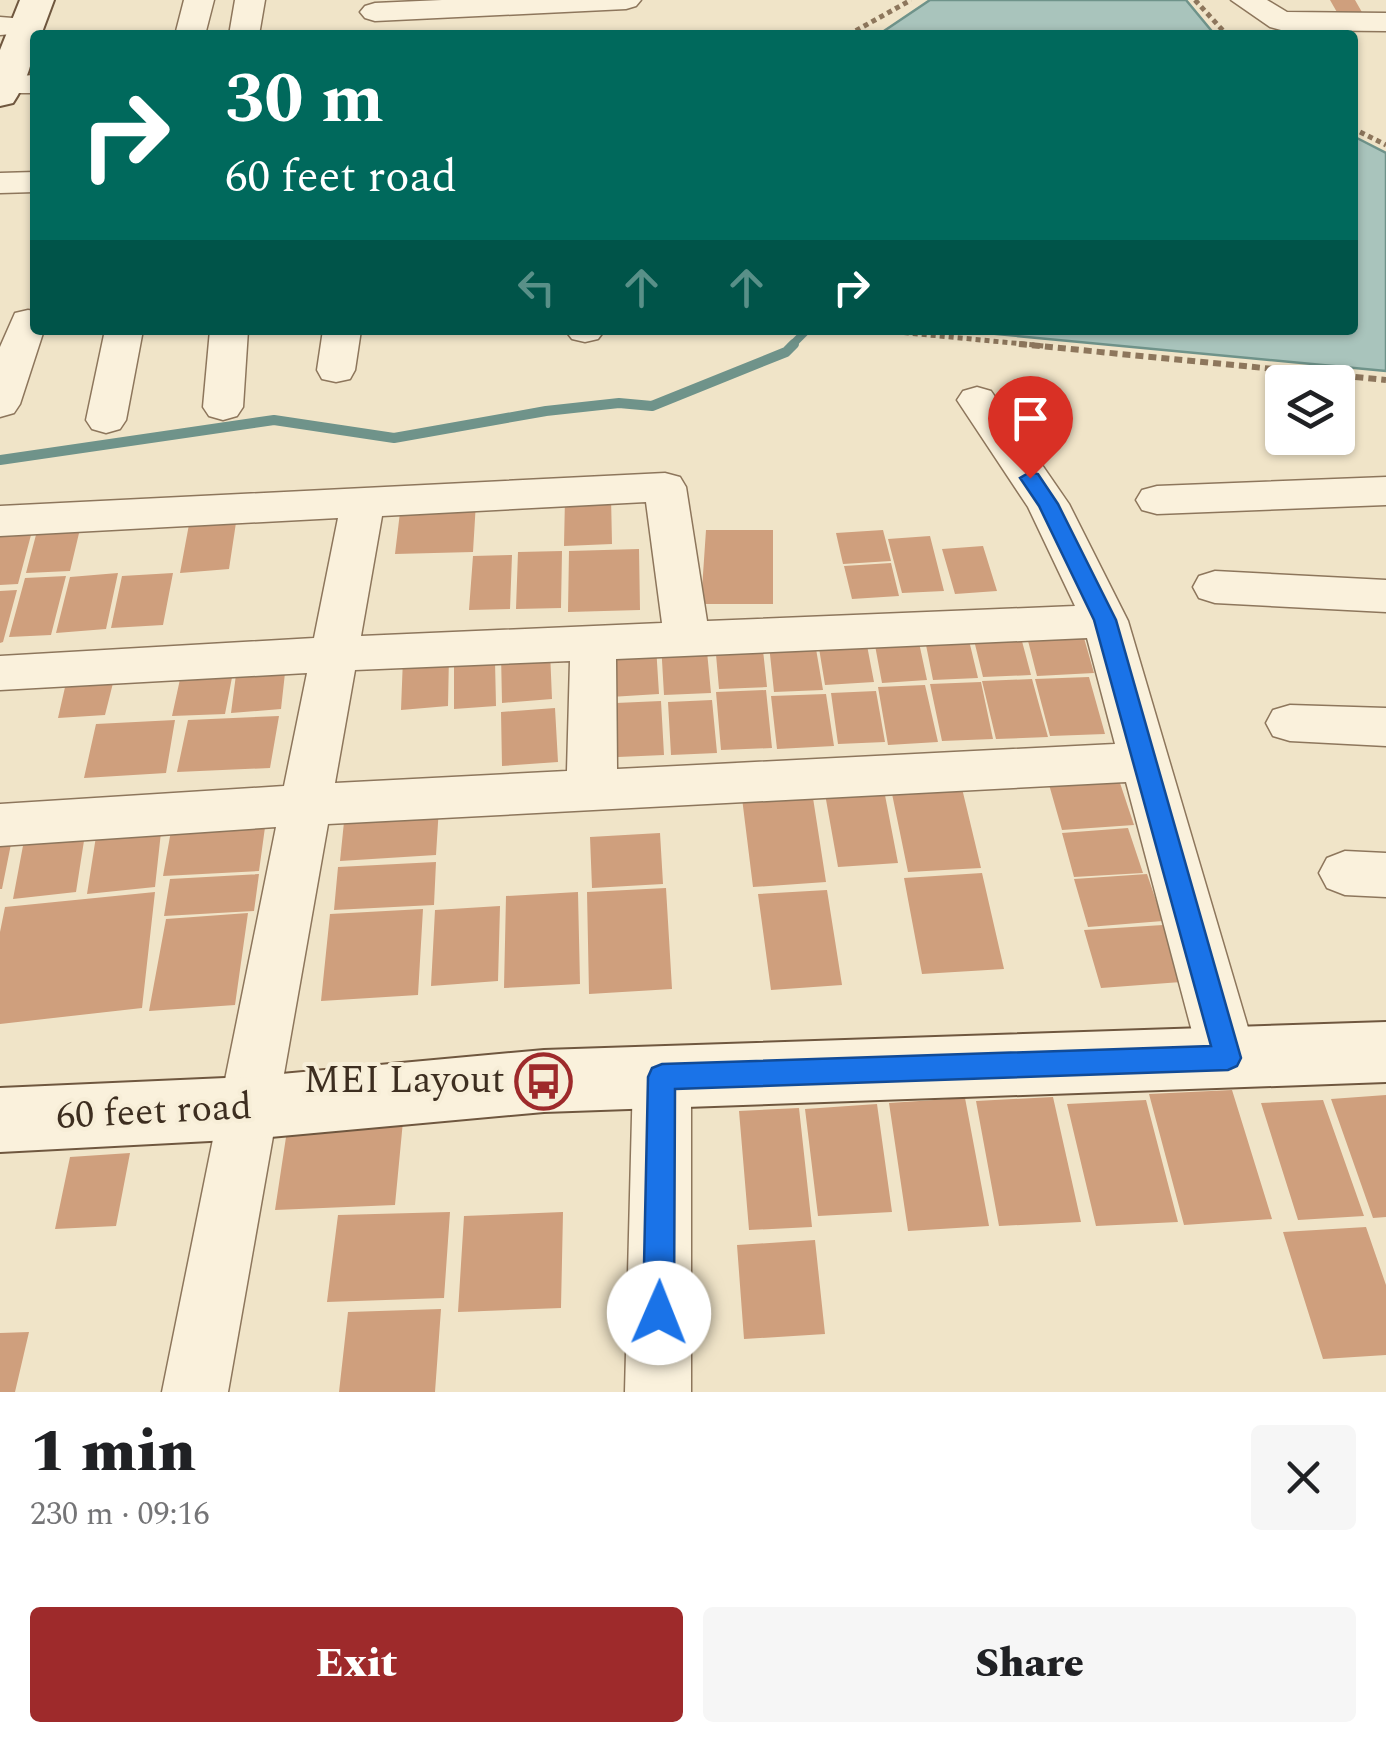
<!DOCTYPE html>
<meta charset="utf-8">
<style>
body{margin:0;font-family:Spectral,serif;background:#f6f6f6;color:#202124;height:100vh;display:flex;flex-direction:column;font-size:38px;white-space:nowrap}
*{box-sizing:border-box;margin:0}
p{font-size:32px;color:#757577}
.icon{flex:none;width:55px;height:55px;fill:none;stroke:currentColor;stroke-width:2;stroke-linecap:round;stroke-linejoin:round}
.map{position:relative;height:1392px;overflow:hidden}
.sheet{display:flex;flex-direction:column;background:#fff;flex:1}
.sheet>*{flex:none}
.guide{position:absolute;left:30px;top:30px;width:1328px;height:305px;border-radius:10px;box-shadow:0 2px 8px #0004;background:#00695c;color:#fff;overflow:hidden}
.buttons{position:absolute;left:1265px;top:365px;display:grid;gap:20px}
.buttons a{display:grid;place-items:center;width:90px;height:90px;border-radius:10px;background:#fff;box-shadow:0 2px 8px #0004;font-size:50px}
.pin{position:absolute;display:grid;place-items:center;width:85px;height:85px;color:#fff;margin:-102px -42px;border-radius:50% 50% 50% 0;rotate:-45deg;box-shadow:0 0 10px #0007}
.pin .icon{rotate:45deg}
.me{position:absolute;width:110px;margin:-55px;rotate:1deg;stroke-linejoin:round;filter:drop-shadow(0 0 8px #0008)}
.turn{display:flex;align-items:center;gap:35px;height:210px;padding:0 30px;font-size:45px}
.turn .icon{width:130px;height:130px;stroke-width:2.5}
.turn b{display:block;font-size:70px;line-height:85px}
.lanes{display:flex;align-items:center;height:95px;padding:0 30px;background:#0003;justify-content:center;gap:50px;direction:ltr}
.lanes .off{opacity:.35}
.round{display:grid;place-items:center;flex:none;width:105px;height:105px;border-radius:10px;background:#f6f6f6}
.overview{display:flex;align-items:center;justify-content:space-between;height:170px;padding:0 30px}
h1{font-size:60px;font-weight:800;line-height:75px}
.cta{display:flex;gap:20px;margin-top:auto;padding:20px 30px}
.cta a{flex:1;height:115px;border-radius:10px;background:#9e2a2b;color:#fff;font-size:40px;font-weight:800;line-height:115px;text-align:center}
.cta a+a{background:#f6f6f6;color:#202124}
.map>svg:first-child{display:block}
.water{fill:#a9c4bc;stroke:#6f938a;stroke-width:2.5}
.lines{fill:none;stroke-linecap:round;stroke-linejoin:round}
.stream-far1{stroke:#6f938a;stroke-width:8}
.stream{stroke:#6f938a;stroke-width:10}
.building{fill:#cf9f7d}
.street-casing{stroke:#8d765c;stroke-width:3}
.secondary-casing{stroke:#6f573f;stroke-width:4}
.path-far1{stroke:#8d765c;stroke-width:5;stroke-dasharray:5 4;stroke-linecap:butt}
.path{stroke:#8d765c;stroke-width:6;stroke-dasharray:8 5;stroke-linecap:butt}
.street{fill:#faf1dc;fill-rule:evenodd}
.secondary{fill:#faf1dc;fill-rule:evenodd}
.route{fill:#1a73e8;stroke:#114b97;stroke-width:2.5}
.labels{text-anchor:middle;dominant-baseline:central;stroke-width:8;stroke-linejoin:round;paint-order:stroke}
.near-poi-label{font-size:38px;fill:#3d2e20;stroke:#f7eed8;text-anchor:end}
.near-street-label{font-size:38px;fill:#3d2e20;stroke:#f7eed8}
</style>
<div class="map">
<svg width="1386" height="1392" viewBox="0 0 1386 1392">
<rect width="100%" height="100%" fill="#f0e4c8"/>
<!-- water -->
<path class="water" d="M930,0H1186L1215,35H878Z
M1353,136L1386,153V371L954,330H1352Z"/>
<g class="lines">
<!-- stream-far1 -->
<path class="stream-far1" d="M791,346L807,330"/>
<!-- stream -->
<path class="stream" d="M0,460L274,420L394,438L546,411L619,403L652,406L786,352L794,344"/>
</g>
<!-- building -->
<path class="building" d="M1330,0H1355L1363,14H1338Z
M611,496L612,544L564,546L565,498Z
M476,502L473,552L395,554L401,504Z
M237,516L229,569L180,573L190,519Z
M80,529L70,571L26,573L37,531Z
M706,530H773V604H701Z
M883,530L891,561L843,564L836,533Z
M31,535L18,584L0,585V537Z
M930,536L944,591L902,593L888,539Z
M983,546L997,591L955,594L942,549Z
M639,549L640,610L568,612L569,551Z
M562,551L561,608L516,609L518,552Z
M512,555L510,609L469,610L473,556Z
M891,563L899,596L852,599L844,566Z
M118,573L106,629L56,633L70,577Z
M173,573L163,625L111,628L122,576Z
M66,576L51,635L9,637L25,578Z
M17,590L3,642L0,643V591Z
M1019,630L1031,675L983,677L972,632Z
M1082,631L1094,673L1037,676L1026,633Z
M967,632L978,678L933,680L924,635Z
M865,635L874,682L825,685L817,636Z
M918,638L927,680L882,683L874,640Z
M706,641L711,693L664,695L661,643Z
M762,641L767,687L719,689L715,643Z
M815,643L823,690L774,692L769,645Z
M656,646L659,694L610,697L609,648Z
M550,651L552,699L502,703L501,654Z
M449,655L448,706L401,710L403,658Z
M495,661L496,706L454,709V664Z
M286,664L281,709L231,713L237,667Z
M234,667L225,714L172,716L182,670Z
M116,671L105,715L58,718L68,674Z
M1089,677L1105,734L1050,736L1035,679Z
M1032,679L1048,737L996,739L982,681Z
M981,682L993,739L942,741L930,684Z
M925,685L938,742L888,745L878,687Z
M766,690L772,748L721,750L716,692Z
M876,691L885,742L838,744L831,693Z
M826,694L834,746L777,749L771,696Z
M712,700L717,753L671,755L668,702Z
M661,701L664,755L618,757L616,703Z
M555,708L558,762L502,766L501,712Z
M279,716L270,768L177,772L188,720Z
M175,720L166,773L84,778L96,724Z
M1118,777L1134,825L1062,830L1048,781Z
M960,780L981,868L908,872L890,784Z
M811,785L826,882L753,887L741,790Z
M884,790L898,863L838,867L825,794Z
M439,807L436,855L340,861L345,812Z
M266,820L259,871L163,876L172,825Z
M162,823L155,887L87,894L97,830Z
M86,828L76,892L13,899L25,835Z
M1128,828L1143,873L1074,877L1062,833Z
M660,833L663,884L592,888L590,837Z
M13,834L2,889H0V835Z
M436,862L434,905L334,910L338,867Z
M982,873L1004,969L922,974L904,878Z
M259,874L254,911L164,916L170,879Z
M1147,874L1163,921L1088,927L1074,879Z
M666,888L672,989L589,994L587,892Z
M827,890L842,985L771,990L758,894Z
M155,892L142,1008L0,1024V932L5,907Z
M578,892L580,984L504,988L506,896Z
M500,906L498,981L431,986L435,910Z
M423,909L418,995L321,1001L330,914Z
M248,913L235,1005L149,1011L166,919Z
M1163,925L1181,982L1101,988L1084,930Z
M1232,1090L1272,1219L1184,1225L1149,1094Z
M1386,1095V1217L1373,1218L1331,1099Z
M1053,1097L1081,1222L999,1226L976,1101Z
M965,1098L989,1226L908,1231L889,1103Z
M1146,1100L1178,1222L1096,1226L1067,1104Z
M1323,1100L1364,1216L1298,1220L1261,1103Z
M877,1104L892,1212L818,1216L805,1109Z
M799,1108L812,1227L749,1230L739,1111Z
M403,1121L395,1205L275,1210L288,1124Z
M130,1153L116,1226L55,1229L70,1157Z
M450,1212L444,1298L327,1302L338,1215Z
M563,1212L561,1308L458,1312L464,1216Z
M1366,1227L1386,1285V1355L1323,1359L1283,1232Z
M815,1240L825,1334L744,1339L737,1245Z
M441,1309L435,1392H339L348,1312Z
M29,1332L15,1392H0V1333Z"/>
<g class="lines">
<defs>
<path id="street" d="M184,0H214L205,35H175Z
M235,0H265L259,35H229Z
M442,0H641L636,6L626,9L375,21L365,18L360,12L365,6L375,3Z
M1231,0H1267L1287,12L1386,13V31L1281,30L1270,27Z
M0,17L38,20L42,26L38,32L0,35Z
M35,75V93H0V77Z
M35,172V192L0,193V173Z
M28,310L35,311V330H44L20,404L14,413L0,417V347L15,313Z
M105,330H143L126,420L120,429L106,433L92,429L86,420Z
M210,330H248L243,407L237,416L223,420L209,416L203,407Z
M323,330H361L355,370L350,379L336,382L322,379L317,370Z
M565,330H603L604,331L598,339L585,342L572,339Z
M977,387L991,391L1069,504L1128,621L1257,1058L1248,1076L1228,1084L1208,1076L1199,1058L1126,782L328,824L228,1392H162L276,827L0,846V804L284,786L307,673L0,690V656L314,638L338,518L0,536V506L665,473L680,477L686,487L707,621L1075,606L1028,507L957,400L963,391ZM646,502L662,623L361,636L382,516ZM1087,638L1115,744L617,769L616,659ZM570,661L567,771L335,783L355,670Z
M1386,477V505L1157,514L1142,510L1136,500L1142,490L1157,486Z
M1215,571L1386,580V612L1215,603L1199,598L1193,587L1199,576Z
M1290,705L1386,708V746L1290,741L1273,736L1266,723L1273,710Z
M1345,851L1386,853V897L1345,895L1327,888L1319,873L1327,858Z
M662,1051L682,1058L691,1077V1392H625L633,1077L642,1058Z"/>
<path id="secondary" d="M20,0H54L41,35H35C35,57 26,84 13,103L0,106V50Z
M1386,1022V1082L544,1112L248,1139L0,1152V1088L248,1077L544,1050Z"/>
</defs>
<!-- street casing -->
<use href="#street" class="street-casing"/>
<!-- secondary casing -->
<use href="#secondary" class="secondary-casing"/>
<!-- path-far1 -->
<path class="path-far1" d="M1195,0L1227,35
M848,35L911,0
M1352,128L1386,145
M877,330L1044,346"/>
<!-- path -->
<path class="path" d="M1019,344L1386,380"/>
<!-- street -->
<use href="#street" class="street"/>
<!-- secondary -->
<use href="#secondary" class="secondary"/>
</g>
<!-- route -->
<path class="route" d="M1030,472L1038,474L1058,504L1116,620L1241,1058L1237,1066L1228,1070L675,1089L674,1313L670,1324L659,1329L648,1324L643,1313L648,1077L652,1068L662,1064L1211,1046L1094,620L1039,506L1020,478Z"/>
<!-- icons -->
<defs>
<symbol id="bus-ring" viewBox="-11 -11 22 22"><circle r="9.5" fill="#f7eed8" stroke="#9e2a2b" stroke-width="1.5"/><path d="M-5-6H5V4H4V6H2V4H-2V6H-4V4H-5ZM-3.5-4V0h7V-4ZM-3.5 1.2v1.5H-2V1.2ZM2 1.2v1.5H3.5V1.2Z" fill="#9e2a2b"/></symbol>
</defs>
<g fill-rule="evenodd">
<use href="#bus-ring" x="512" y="1050" width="63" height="63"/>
</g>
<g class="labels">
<!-- near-poi labels -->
<g class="near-poi-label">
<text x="505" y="1081">MEI Layout</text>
</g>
<!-- near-street labels -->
<g class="near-street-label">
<text transform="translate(154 1112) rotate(-3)">60 feet road</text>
</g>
</g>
</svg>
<div class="buttons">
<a><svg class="icon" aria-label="layers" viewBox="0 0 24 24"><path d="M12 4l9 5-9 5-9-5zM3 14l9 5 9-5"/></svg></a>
</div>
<div class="pin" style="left:1030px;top:478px;background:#d93025"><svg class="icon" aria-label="arrive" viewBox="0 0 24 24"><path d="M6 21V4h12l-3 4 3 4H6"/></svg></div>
<svg class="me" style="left:659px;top:1313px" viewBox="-20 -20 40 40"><circle r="19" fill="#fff"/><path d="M0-13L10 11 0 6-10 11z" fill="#1a73e8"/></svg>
<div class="guide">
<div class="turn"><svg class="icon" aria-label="right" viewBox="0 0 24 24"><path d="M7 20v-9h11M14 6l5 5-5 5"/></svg><div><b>30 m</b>60 feet road</div></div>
<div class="lanes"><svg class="icon off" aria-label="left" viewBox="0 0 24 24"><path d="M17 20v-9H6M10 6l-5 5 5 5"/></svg><svg class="icon off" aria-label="ahead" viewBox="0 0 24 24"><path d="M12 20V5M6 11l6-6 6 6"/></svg><svg class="icon off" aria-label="ahead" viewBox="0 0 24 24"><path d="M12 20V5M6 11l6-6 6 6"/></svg><svg class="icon" aria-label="right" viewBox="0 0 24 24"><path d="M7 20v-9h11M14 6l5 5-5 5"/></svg></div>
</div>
</div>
<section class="sheet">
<div class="overview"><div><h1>1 min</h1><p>230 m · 09:16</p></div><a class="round"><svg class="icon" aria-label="close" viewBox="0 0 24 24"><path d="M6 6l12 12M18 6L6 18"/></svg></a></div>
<div class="cta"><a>Exit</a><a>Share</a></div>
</section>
